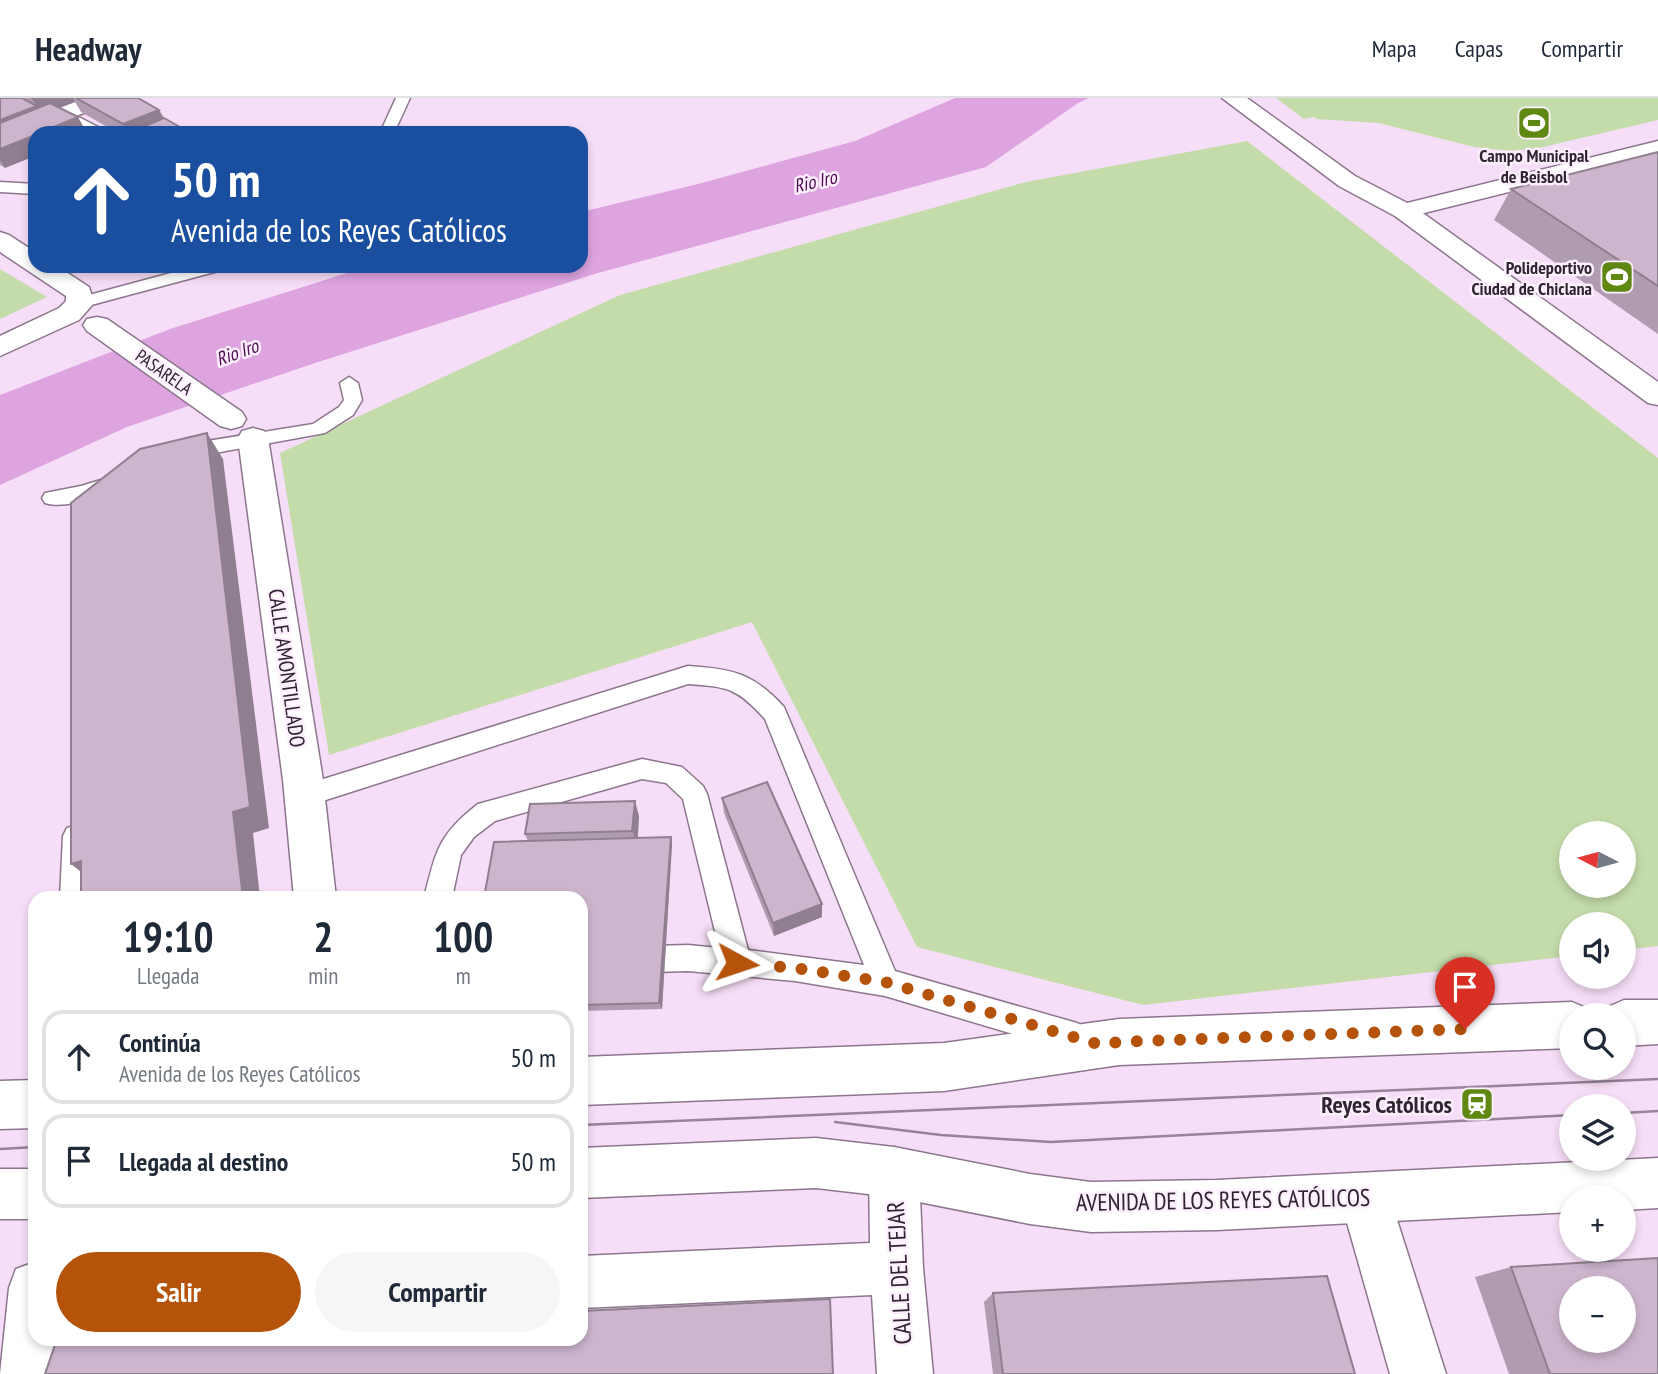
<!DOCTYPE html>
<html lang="es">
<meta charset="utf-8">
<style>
body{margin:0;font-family:"PT Sans Narrow",sans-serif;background:#f6f6f7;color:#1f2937;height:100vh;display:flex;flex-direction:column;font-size:26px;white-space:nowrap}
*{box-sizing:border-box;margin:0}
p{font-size:23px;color:#747a83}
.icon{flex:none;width:38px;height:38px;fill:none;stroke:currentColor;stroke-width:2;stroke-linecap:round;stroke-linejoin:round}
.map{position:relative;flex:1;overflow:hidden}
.details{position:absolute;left:28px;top:793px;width:560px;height:455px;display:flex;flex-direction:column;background:#fff;border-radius:21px;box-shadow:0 4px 10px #0003}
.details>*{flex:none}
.banner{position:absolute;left:28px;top:28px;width:560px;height:147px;border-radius:21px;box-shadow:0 4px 10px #0003;background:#1a4fa0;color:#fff;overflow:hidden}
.needle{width:46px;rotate:276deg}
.tools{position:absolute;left:1559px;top:723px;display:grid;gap:14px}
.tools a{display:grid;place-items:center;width:77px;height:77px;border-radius:50%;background:#fff;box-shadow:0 4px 10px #0003;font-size:35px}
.pin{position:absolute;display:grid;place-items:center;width:60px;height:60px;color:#fff;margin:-72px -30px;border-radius:50% 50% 50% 0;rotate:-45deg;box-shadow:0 0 7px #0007}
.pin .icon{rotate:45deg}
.me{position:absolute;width:77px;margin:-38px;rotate:95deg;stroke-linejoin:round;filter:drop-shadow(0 0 5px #0008)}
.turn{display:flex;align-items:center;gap:24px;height:147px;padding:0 28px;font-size:32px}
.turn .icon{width:91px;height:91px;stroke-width:2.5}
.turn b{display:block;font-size:49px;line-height:60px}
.eta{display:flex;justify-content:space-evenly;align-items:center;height:119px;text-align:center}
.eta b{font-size:42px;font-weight:600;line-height:49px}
.cta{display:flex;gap:14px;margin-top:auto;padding:14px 28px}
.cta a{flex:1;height:80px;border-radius:42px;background:#b45309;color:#fff;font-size:28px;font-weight:600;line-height:80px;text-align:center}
.cta a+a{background:#f6f6f7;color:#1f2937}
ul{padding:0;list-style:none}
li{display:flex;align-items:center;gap:21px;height:94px;margin:0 14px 10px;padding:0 14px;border:4px solid #e0e1e3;border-radius:21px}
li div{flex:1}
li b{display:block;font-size:26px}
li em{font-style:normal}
header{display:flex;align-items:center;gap:42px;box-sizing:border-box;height:98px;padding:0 35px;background:#fff;border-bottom:2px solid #e0e1e3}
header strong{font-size:33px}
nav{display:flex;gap:38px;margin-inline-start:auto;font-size:24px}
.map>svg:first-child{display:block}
.green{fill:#c4dcaa;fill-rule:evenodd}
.water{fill:#dea4e0}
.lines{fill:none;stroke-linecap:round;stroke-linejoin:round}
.lane-casing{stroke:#8c768d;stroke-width:3}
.street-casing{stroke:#8c768d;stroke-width:3}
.secondary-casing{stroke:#8c768d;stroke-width:3}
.lane{fill:#fff;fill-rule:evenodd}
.street{fill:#fff;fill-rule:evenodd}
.secondary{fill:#fff;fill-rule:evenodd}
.tram{stroke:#968497;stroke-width:2.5}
.wall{fill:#b09cb1}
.shaded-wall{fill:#907f90}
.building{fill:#cdb5ce;stroke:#907f90;stroke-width:2;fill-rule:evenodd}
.route{stroke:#b45309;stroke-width:12;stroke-dasharray:0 21.6}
.labels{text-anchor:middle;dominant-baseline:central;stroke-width:5;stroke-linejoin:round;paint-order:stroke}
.far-poi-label{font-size:18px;font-weight:bold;fill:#2e252f;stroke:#feefff}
.far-street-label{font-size:18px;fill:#2e252f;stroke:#feefff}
.far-water-label{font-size:19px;font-style:italic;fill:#500955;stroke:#feefff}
.street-label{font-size:21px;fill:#2e252f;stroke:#feefff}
.near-poi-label{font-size:24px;font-weight:bold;fill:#2e252f;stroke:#feefff;text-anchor:end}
.near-street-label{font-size:24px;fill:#2e252f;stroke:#feefff}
</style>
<header>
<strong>Headway</strong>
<nav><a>Mapa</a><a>Capas</a><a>Compartir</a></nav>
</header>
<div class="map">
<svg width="1658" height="1276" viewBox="0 0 1658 1276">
<rect width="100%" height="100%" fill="#f7def8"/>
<!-- green -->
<path class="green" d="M1276,0H1658V22L1539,50L1509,53L1474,49L1378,25L1316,21L1314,19L1304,21Z
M1247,43L1658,360V848L1624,852V826H1572L1571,858L1143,907L917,849L752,524L329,657L280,355L620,197L1026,84ZM1572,735H1624V788H1572Z
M0,171L47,199L0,221Z"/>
<!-- water -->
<path class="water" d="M955,0H1089L1078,5L986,69L598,175L315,265L127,329L0,387V297L170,231L369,168H581V114L698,86L855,43Z"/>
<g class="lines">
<defs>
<path id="lane" d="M396,0H410L394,35H380Z
M63,11L104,32L106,35H88L58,18V12Z
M0,84L35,86V96L0,94Z
M197,168H224L222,172L80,210L71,205L74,201Z
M349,279L358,285L362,302L353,317L325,335L182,361L175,359L172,354L175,349L182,347L313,326L339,309L344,302L340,285Z
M114,378L121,380L124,385L121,390C99,397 68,412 45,405L42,400L45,395L81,388Z
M688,568C733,571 753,575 784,609L895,873L1077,925L1087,930L1092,940L1087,950L1077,955L885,898L795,883L688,873L581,876V850L688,847L719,850L683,701L666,685L642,681L495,723L474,739L461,757L452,800H424C436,753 438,737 478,706L642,661L682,669L703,688L707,696L748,852L864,867L765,621C737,590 729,589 688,586L304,709L295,706L291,698L295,690L304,687Z
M76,727L85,730L89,738L88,800H60L63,738L67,730Z"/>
<path id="street" d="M82,0H113L110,5L0,47V32Z
M1658,43V57L1404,120L1395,118L1392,113L1395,108Z
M0,134L9,137L35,154V168H57L89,189L94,205L79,222L0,258V238L59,210L66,203V198L0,154Z
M97,219L107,221L242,314L246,321L242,328L231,331L220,328L87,233L83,227L87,221Z
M253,330L264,333L268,340L323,682L336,800H294L283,682L238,340L242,333Z
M894,1049L912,1056L919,1074L923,1170L933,1276H877L872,1197L581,1210V1158L870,1145L869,1074L876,1056Z
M1365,1075L1383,1082L1390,1100L1446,1276H1390L1340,1100L1347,1082Z
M35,1164V1241H57L55,1276H0L9,1190L16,1171Z"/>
<path id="secondary" d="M1222,0H1247L1355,78L1413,108L1658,284V307L1648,305L1395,118L1339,88Z
M1624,902H1658V946L1624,948V917H1604L1608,909Z
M1572,904L1588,911L1591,917H1572V950L1119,967L944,993L581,1007V959L944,945L1119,921Z
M35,982V1030L0,1031V983Z
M816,1040L894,1049L1030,1076L1091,1084L1217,1082L1658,1060V1110L1624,1112V1099H1572V1114L1217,1132L1091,1134L1030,1126L894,1099L816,1090L581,1100V1050Z
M0,1071H35V1121H0Z"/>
</defs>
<!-- lane casing -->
<use href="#lane" class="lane-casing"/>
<!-- street casing -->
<use href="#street" class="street-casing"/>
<!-- secondary casing -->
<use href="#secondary" class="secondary-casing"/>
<!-- lane -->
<use href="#lane" class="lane"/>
<!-- street -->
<use href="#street" class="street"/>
<!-- secondary -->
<use href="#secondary" class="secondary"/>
<!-- tram -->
<path class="tram" d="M1624,1015L1658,1013
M835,1024L941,1037L1051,1044L1572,1017
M581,1027L1658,981
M0,1051L35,1049"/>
</g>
<!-- wall -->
<path class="wall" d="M0,0H138L159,12L164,20L180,29L183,35H118L81,14L75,4L59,10L5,70L0,67Z
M1658,54V236L1494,122L1511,91Z
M722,700L822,806V819L774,838L724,715Z
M639,718L638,740L671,739L672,746L662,911L581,913V800L528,743L525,736Z
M1511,1169L1658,1276H1509L1475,1179Z
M993,1195L1355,1276H993L984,1204Z"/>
<!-- shaded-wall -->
<path class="shaded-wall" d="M31,0H73L75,4L0,33V22L37,8Z
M159,12L168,28L128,35L123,26Z
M78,19L87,35H39Z
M180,29L183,35H164Z
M35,37V58L5,70L0,62V51Z
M207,335L223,361L269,730L253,735L260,800H243L233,714Z
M635,703L639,718L637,747L632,733Z
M671,739L672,746L662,911L659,905Z
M81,763L96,786L71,766Z
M822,806V819L774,838L773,825Z"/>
<!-- building -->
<path class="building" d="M0,0H22L37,8L0,22Z
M76,0H138L159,12L123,26Z
M50,5L78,19L39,35H35V37L0,51V25Z
M164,20L180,29L164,35H128Z
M1658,54V188L1511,91Z
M207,335L250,709L233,714L243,800H81V763L71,766V405L140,351Z
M767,684L822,806L773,825L722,700Z
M635,703L632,733L525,736L530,706Z
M671,739L659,905L581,907V800H484L494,744Z
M1658,1160V1276H1550L1511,1169ZM1572,1190H1624V1242H1572Z
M1327,1178L1355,1276H1003L993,1195Z
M830,1201L833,1276H45L57,1241H581V1213Z"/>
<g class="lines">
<!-- route -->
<path class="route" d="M737,865L795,870L885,884L1101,947L1119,944L1465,931"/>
</g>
<!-- icons -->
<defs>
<symbol id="stadium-square" viewBox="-11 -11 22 22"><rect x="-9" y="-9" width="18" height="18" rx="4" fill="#5f8813" stroke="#feefff"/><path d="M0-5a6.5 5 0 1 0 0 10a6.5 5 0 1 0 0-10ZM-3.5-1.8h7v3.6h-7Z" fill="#fff"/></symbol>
<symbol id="station-square" viewBox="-11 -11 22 22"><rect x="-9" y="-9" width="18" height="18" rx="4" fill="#5f8813" stroke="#feefff"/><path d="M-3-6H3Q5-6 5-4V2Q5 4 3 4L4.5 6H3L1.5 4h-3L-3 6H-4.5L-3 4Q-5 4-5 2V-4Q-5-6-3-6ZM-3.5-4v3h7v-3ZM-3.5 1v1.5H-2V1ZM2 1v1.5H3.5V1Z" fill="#fff"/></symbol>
</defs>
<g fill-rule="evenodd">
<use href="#stadium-square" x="1515" y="6" width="38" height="38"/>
<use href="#stadium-square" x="1598" y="160" width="38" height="38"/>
<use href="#station-square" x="1458" y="987" width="38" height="38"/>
</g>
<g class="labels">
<!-- far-poi labels -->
<g class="far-poi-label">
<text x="1534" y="57">Campo Municipal<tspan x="1534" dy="21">de Beisbol</tspan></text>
<text x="1592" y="169" text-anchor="end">Polideportivo<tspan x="1592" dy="21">Ciudad de Chiclana</tspan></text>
</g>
<!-- far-street labels -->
<g class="far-street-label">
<text transform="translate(164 274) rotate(35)">PASARELA</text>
</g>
<!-- far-water labels -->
<g class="far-water-label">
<text transform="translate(815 83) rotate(-13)">Rio Iro</text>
<text transform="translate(237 254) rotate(-20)">Rio Iro</text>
</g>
<!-- street labels -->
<g class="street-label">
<text transform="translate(287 570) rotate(82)">CALLE AMONTILLADO</text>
</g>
<!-- near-poi labels -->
<g class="near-poi-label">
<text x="1452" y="1006">Reyes Católicos</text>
</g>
<!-- near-street labels -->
<g class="near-street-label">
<text transform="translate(1223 1102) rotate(-1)">AVENIDA DE LOS REYES CATÓLICOS</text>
<text transform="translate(899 1175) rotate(-93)">CALLE DEL TEJAR</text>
</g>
</g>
</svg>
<div class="tools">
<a><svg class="needle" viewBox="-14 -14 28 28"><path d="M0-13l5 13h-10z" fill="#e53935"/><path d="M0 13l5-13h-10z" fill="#747a83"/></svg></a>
<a><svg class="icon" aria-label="sound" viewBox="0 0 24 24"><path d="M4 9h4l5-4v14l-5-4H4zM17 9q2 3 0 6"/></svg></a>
<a><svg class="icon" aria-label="search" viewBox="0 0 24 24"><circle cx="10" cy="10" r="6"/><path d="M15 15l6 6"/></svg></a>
<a><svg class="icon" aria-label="layers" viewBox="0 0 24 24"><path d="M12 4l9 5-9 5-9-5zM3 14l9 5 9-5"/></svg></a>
<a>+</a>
<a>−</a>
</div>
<div class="pin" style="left:1465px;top:931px;background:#d93025"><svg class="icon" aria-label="arrive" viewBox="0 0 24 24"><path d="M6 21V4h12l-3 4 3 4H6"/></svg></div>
<svg class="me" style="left:737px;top:865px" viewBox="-20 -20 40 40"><path d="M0-17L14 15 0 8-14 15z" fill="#b45309" stroke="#fff" stroke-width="4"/></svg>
<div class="banner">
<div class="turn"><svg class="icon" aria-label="ahead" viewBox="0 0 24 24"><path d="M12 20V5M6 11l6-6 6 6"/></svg><div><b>50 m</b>Avenida de los Reyes Católicos</div></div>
</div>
<section class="details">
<div class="eta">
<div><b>19:10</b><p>Llegada</p></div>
<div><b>2</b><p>min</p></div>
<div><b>100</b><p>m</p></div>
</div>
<ul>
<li><svg class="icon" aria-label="ahead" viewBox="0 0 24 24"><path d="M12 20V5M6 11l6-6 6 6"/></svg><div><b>Continúa</b><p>Avenida de los Reyes Católicos</p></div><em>50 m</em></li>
<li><svg class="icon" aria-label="arrive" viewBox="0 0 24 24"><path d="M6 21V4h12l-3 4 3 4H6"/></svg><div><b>Llegada al destino</b></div><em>50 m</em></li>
</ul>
<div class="cta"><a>Salir</a><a>Compartir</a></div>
</section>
</div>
